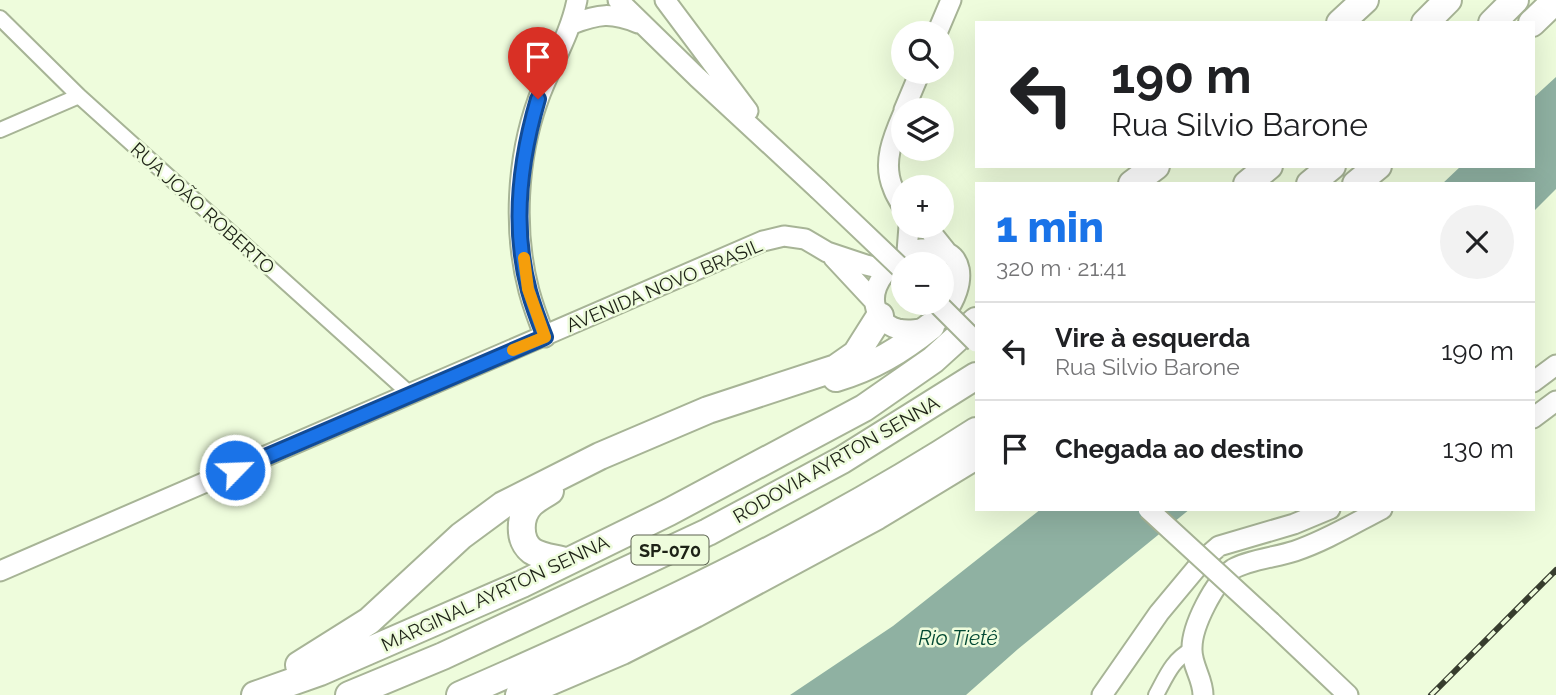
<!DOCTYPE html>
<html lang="pt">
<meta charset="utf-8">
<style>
body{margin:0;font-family:Raleway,sans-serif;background:#f2f2f2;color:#202124;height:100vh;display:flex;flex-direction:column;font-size:26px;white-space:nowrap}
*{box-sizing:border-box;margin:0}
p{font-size:23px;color:#757577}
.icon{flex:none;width:38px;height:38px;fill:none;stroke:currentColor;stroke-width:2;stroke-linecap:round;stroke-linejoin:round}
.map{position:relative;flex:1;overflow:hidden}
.panel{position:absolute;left:975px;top:182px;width:560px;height:329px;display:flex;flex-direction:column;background:#fff;border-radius:0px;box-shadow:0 7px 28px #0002}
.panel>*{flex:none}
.banner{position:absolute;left:975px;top:21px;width:560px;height:147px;border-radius:0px;box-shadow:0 7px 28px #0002;background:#fff;color:#202124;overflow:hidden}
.buttons{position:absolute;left:891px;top:21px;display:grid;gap:14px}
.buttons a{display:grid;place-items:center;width:63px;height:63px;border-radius:50%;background:#fff;box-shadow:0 7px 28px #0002;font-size:35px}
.pin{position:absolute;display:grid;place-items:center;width:60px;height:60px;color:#fff;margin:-72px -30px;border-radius:50% 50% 50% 0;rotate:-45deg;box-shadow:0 0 7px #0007}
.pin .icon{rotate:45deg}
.me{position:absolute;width:77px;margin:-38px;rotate:66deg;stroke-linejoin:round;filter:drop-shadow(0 0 5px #0008)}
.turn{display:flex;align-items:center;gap:24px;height:147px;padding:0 21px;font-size:32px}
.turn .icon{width:91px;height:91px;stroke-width:2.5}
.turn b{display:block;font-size:49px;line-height:60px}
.round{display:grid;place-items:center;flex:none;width:74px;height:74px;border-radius:37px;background:#f2f2f2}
.overview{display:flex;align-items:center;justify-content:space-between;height:119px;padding:0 21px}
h1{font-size:42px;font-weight:800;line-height:52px;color:#1a73e8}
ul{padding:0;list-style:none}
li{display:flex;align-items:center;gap:21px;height:98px;padding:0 21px;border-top:2px solid #e0e0e0}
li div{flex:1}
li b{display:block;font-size:26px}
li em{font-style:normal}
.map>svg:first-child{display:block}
.water{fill:#8fb1a2}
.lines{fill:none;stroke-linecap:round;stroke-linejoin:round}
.street-casing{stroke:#a7b496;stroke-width:18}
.secondary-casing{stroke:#a7b496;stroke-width:23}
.highway-casing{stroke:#a7b496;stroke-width:30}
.street{stroke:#fff;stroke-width:14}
.secondary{stroke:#fff;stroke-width:19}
.highway{stroke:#fff;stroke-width:26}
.rail-casing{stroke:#373d2e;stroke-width:6}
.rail{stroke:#eefcdc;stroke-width:3.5;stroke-dasharray:10;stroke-linecap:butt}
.secondary-bridge-casing{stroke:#a7b496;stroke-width:23;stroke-linecap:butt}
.secondary-bridge{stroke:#fff;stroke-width:19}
.route-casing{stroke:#114b97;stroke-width:18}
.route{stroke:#1a73e8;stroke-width:12}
.slow{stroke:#f59e0b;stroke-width:12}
.labels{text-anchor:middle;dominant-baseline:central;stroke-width:5;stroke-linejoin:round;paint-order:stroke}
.shield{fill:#eefcdc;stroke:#5c6351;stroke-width:2}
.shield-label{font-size:18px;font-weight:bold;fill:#1d2216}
.street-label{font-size:19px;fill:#1d2216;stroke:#eefcdc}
.water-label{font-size:21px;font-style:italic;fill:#034934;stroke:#eefcdc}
</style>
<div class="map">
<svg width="1556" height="695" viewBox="0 0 1556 695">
<rect width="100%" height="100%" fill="#eefcdc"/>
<!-- water -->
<path class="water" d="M1556,77V189L1533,212V184H1442L1461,166H1533V98Z
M1041,509H1190L1018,649L966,695H790L893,626Z"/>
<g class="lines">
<defs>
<path id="street" d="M0,18L79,96L410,394
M0,130L79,96
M1156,695C1166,677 1172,660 1191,650"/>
<path id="secondary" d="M618,0L697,77L818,189
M665,0L748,111
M572,24C599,14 611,12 638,23
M937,33L951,0
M904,110L920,72
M903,114C893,137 882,163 893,188C895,195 900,201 903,208
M926,226L946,251
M921,249C930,249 940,248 948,253C974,268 952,316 930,326C922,330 907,331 898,329C890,327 885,323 880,317C861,288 895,256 921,249Z
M907,252L909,226
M833,257L874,301
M545,337C539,322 533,306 529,291C513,231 517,158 538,100C550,66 570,36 577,0
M1533,382L1556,365
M1533,418L1556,401
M0,571L763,241L784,236L805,239L827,252L866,265L887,270
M1271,622L1348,695
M1102,695L1159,613L1204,559L1219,546L1294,524L1330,509
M1203,695C1203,678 1191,665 1192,648C1192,626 1214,582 1233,569C1248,560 1277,557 1295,551C1325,541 1353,524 1382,509"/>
<path id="highway" d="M1340,23L1365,0
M1425,23L1448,0
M1492,23L1515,0
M1532,23L1556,0
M1132,184L1156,166
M1247,184L1269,166
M1310,184L1332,166
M1356,184L1378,166
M836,378C873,367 901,350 931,326
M550,491C544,495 536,499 531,504C519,516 518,540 532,551C541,557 555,558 565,561
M299,665L369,621L461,536L503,505L600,456L708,410L836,368L856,354L880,316
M255,695L320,672L522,584L669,512L864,408L933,360L976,321
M349,695L443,656L708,532L842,460L976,376
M460,695C637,618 814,536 976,431
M519,695L622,651L695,614L877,516L976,456"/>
</defs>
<!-- street casing -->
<use href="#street" class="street-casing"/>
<!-- secondary casing -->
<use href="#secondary" class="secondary-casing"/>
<!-- highway casing -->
<use href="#highway" class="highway-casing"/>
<!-- street -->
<use href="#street" class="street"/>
<!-- secondary -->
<use href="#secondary" class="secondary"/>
<!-- highway -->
<use href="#highway" class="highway"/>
<defs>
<path id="rail" d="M1431,695L1556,570"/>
</defs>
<!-- rail casing -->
<use href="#rail" class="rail-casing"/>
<!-- rail -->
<use href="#rail" class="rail"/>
<defs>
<path id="secondary-bridge" d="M818,189L903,270
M937,303L976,342
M1148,509L1271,622"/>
</defs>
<!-- secondary-bridge casing -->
<use href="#secondary-bridge" class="secondary-bridge-casing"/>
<!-- secondary-bridge -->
<use href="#secondary-bridge" class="secondary-bridge"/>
</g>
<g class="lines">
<defs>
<path id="route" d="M235,470L545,337C539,322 533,306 529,291C512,228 520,160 538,99"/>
</defs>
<!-- route casing -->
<use href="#route" class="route-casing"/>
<!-- route -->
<use href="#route" class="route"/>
<!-- slow -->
<path class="slow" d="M513,350L545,337L528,289L524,258"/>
</g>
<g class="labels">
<!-- shield labels -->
<rect class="shield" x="631.5" y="535.5" width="77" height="29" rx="5"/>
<g class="shield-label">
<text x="670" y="550">SP-070</text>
</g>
<!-- street labels -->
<g class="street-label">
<text transform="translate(203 208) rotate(42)">RUA JOÃO ROBERTO</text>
<text transform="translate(664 285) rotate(-23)">AVENIDA NOVO BRASIL</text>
<text transform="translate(836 459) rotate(-30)">RODOVIA AYRTON SENNA</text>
<text transform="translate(495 593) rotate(-25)">MARGINAL AYRTON SENNA</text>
</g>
<!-- water labels -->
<g class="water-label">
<text x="958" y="637">Rio Tietê</text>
</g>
</g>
</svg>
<div class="buttons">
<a><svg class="icon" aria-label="search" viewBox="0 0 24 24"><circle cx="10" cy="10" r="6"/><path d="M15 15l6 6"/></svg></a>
<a><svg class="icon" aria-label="layers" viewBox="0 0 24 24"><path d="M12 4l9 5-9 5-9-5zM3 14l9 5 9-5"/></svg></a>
<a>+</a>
<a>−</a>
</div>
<div class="pin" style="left:538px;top:99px;background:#d93025"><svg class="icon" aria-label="arrive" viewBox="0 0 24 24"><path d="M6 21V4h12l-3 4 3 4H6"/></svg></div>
<svg class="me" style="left:235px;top:470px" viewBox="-20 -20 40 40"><circle r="17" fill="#1a73e8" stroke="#fff" stroke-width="3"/><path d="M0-11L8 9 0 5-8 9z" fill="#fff"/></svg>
<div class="banner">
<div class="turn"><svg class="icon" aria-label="left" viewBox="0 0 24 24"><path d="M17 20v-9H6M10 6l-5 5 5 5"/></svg><div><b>190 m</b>Rua Silvio Barone</div></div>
</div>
<section class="panel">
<div class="overview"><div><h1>1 min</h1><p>320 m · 21:41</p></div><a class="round"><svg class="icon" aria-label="close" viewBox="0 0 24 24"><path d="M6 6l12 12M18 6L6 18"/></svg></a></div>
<ul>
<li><svg class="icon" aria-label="left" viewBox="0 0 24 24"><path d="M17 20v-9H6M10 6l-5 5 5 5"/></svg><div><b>Vire à esquerda</b><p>Rua Silvio Barone</p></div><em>190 m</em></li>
<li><svg class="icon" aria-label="arrive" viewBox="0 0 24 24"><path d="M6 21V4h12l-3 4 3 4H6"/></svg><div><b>Chegada ao destino</b></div><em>130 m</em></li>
</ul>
</section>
</div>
